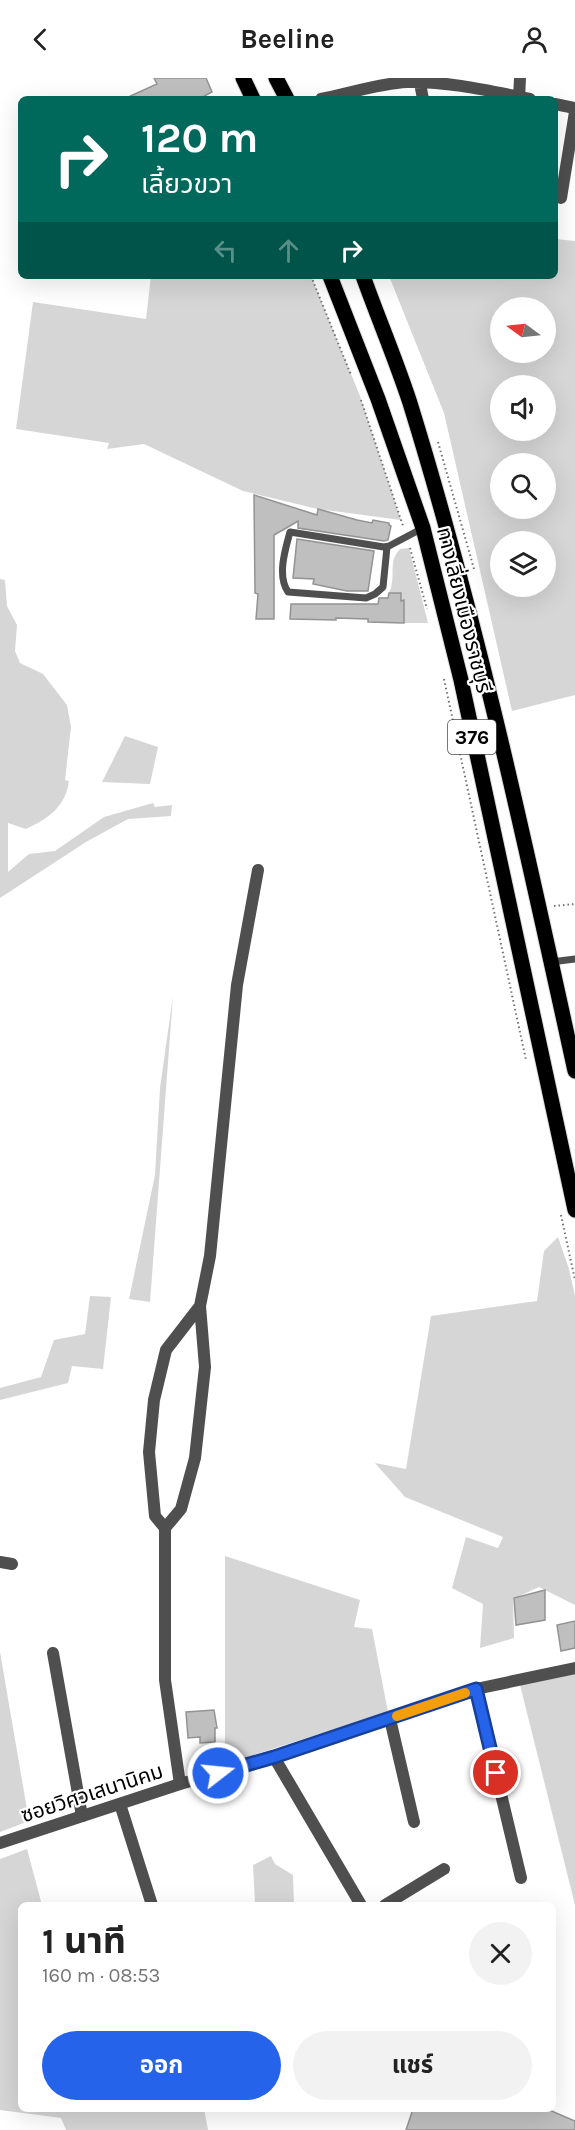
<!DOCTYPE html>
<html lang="th">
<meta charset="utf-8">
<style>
body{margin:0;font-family:Karla,"Noto Sans Thai",sans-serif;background:#f2f2f2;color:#222;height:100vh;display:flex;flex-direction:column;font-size:22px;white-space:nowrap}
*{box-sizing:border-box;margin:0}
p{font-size:20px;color:#767676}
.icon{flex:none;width:33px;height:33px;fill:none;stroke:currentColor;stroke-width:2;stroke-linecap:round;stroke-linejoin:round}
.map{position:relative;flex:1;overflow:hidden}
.panel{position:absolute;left:18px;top:1824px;width:538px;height:210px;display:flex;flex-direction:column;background:#fff;border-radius:9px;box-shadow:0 6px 24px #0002}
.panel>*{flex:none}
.banner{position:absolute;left:18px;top:18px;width:540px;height:183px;border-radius:9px;box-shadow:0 6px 24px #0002;background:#00695c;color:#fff;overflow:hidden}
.needle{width:39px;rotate:285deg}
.fabs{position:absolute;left:490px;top:219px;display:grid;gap:12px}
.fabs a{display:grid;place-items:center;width:66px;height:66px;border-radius:50%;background:#fff;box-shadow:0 6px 24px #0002;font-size:30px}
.pin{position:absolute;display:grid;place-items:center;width:51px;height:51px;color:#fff;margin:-26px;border:3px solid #fff;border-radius:50%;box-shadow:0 2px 6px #0007}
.me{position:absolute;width:66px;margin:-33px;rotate:74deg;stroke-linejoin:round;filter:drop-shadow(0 0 4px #0008)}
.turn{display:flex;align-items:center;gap:21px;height:126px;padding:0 24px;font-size:27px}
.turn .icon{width:78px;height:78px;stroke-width:2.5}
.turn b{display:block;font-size:42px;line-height:51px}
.lanes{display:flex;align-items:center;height:57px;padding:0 24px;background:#0003;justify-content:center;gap:30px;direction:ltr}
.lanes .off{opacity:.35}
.round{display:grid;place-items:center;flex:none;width:63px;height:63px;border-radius:32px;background:#f2f2f2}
.headline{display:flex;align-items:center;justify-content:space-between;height:102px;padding:0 24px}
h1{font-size:36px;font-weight:700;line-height:45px}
.action{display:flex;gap:12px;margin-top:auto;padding:12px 24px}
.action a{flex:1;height:69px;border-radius:36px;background:#2563eb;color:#fff;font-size:24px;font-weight:700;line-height:69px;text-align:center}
.action a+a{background:#f2f2f2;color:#222}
header{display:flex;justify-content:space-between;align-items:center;height:78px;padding:0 24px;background:#fff;font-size:27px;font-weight:700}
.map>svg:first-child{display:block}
.green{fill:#d6d6d6;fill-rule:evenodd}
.building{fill:#bfbfbf;stroke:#939393;stroke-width:1.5}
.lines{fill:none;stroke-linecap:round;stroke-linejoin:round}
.primary-casing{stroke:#dbdbdb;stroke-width:17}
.path{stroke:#717171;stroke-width:2;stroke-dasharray:1.5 3;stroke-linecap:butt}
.service{stroke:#4f4f4f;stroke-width:7}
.minor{stroke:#4f4f4f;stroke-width:12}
.tertiary{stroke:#4f4f4f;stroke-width:12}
.primary{stroke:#000;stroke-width:15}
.route-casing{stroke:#184099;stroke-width:15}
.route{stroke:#2563eb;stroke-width:10}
.slow{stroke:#f59e0b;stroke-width:10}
.labels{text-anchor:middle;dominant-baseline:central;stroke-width:4.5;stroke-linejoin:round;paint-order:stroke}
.shield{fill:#fff;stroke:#4c4c4c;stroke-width:1.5}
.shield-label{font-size:20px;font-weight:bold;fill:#000}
.street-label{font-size:21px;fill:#000;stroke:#fff}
</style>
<header><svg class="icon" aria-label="back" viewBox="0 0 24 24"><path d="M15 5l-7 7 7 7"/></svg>Beeline<svg class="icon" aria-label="person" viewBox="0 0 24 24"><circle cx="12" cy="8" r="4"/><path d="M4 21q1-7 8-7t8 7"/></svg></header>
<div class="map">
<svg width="575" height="2052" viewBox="0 0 575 2052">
<rect width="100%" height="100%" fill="#fff"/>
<!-- green -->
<path class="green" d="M555,161L575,163V617L512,633L444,335L389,198H555ZM501,230H546V274H501ZM501,308H546V352H501ZM501,386H546V430H501ZM501,464H546V508H501Z
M151,198H311L360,318L401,442L318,431L243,413L144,366L107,371L109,365L16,351L33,224L146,241Z
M409,470L428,545H404L401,515H389C397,499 387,484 400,471Z
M0,501L5,502L7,528L17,547L15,573L20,585L43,596L67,627L71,649L65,702L69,703C66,728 48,741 26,751L8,745V794L29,776L55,773L104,739L153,725L155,729L172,727L171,738L128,741L86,764L0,820Z
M125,658L158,669L150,706L102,704Z
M173,918L150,1224L129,1221L155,1097L160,1010Z
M558,1159L569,1191L575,1218V1527L539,1509L513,1521L514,1560L480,1570L483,1526L452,1510L466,1459L498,1470L503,1459L405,1419L375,1385L406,1391L431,1238L537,1223L544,1173Z
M90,1218L111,1219L103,1291L72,1288L68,1305L0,1322V1310L41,1299L54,1262L85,1256Z
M225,1478L360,1522L354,1549L372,1551L388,1634L225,1686Z
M0,1574L29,1743L0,1754Z
M575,1595V1827L520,1607Z
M27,1771L42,1827H21V2031H204L208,2052H66L61,2040L0,2032V1781Z
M271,1778L275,1786L293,1797L294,1827H255L253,1787Z"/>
<!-- building -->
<path class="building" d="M154,0H206L212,14L199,21H124L157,6Z
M254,417L317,437L318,431L357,442L372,445L373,442L389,445V447L391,448L388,462L384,463L298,450V443L288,449L274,457V541H256L258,516L255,515Z
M297,461L374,473L368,513H347L313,506L314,501L293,500Z
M389,515H401V523L404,522V545L368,544V541L336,540V542L290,541L291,526H378L379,520H388Z
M545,1512V1542L516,1547L514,1520Z
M575,1543V1570L561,1573L557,1547Z
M214,1632L217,1650H215V1664L200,1665V1659L188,1660L186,1634Z
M413,2031H547L575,2043V2052H406Z"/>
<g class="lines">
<defs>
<path id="primary" d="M243,0L253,21
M276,0L287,21
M330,198L378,321L423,450L461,602L575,1132
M363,198C378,240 396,282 410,325C478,545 526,769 575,993"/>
</defs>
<!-- primary casing -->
<use href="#primary" class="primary-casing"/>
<!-- path -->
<path class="path" d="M311,198L351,297
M361,322L403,448
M438,364L474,491
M410,470L427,531
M444,601L526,982
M554,828L575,826
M561,1137L575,1202"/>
<!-- service -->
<path class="service" d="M387,469L383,509L375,516L366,520L288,514C277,498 285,472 290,454L384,469L389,468L423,450
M551,884L575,881"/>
<!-- minor -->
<path class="minor" d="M419,0L423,21
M321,21C347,16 381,5 407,4C448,3 490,13 530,21
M519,21L520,0
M555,26L575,30
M561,120L575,34
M165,1450L155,1438L149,1374L154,1322L166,1272L200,1228
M0,1484L12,1486
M53,1575L82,1738
M476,1611L521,1800
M390,1641L414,1744
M274,1679L361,1827
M180,1706L165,1602V1450L181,1431L195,1380L205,1289L200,1228L210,1178L237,907L258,792
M120,1726L152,1827
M385,1827L444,1791"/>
<!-- tertiary -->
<path class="tertiary" d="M0,1765L180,1706L274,1679L476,1611L575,1590"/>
<!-- primary -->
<use href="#primary" class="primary"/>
</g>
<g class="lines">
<defs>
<path id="route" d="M218,1695L274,1679L476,1611L496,1695"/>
</defs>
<!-- route casing -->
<use href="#route" class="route-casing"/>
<!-- route -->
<use href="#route" class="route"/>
<!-- slow -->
<path class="slow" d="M397,1638L465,1615"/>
</g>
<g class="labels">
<!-- shield labels -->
<rect class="shield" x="448" y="642" width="48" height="34" rx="4.5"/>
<g class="shield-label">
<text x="472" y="659">376</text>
</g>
<!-- street labels -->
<g class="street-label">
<text transform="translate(464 532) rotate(76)">ทางเลี่ยงเมืองราชบุรี</text>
<text transform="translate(92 1715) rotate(-18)">ซอยวิศวเสนานิคม</text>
</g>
</g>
</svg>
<div class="fabs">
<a><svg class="needle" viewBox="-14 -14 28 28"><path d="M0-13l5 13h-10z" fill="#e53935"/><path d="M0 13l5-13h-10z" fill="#767676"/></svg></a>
<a><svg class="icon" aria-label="sound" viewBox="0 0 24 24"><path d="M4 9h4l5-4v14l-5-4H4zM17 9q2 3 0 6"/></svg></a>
<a><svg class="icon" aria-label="search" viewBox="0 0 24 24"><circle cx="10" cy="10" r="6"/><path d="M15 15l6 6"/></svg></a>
<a><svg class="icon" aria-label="layers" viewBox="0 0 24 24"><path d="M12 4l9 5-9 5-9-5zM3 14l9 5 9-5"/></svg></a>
</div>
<div class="pin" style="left:496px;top:1695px;background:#d93025"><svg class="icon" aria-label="arrive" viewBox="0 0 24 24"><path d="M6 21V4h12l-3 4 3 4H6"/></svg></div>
<svg class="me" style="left:218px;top:1695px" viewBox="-20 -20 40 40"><circle r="17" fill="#2563eb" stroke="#fff" stroke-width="3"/><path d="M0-11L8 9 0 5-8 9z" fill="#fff"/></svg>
<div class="banner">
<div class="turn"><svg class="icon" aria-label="right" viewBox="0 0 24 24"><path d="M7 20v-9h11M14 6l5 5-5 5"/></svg><div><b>120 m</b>เลี้ยวขวา</div></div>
<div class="lanes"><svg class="icon off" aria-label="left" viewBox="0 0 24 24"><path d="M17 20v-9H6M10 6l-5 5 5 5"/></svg><svg class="icon off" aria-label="ahead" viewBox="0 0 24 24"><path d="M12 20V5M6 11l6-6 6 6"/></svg><svg class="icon" aria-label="right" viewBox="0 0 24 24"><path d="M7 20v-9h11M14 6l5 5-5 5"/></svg></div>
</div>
<section class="panel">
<div class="headline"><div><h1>1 นาที</h1><p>160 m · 08:53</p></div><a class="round"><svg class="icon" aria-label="close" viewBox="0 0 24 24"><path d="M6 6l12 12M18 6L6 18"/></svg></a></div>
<div class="action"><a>ออก</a><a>แชร์</a></div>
</section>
</div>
